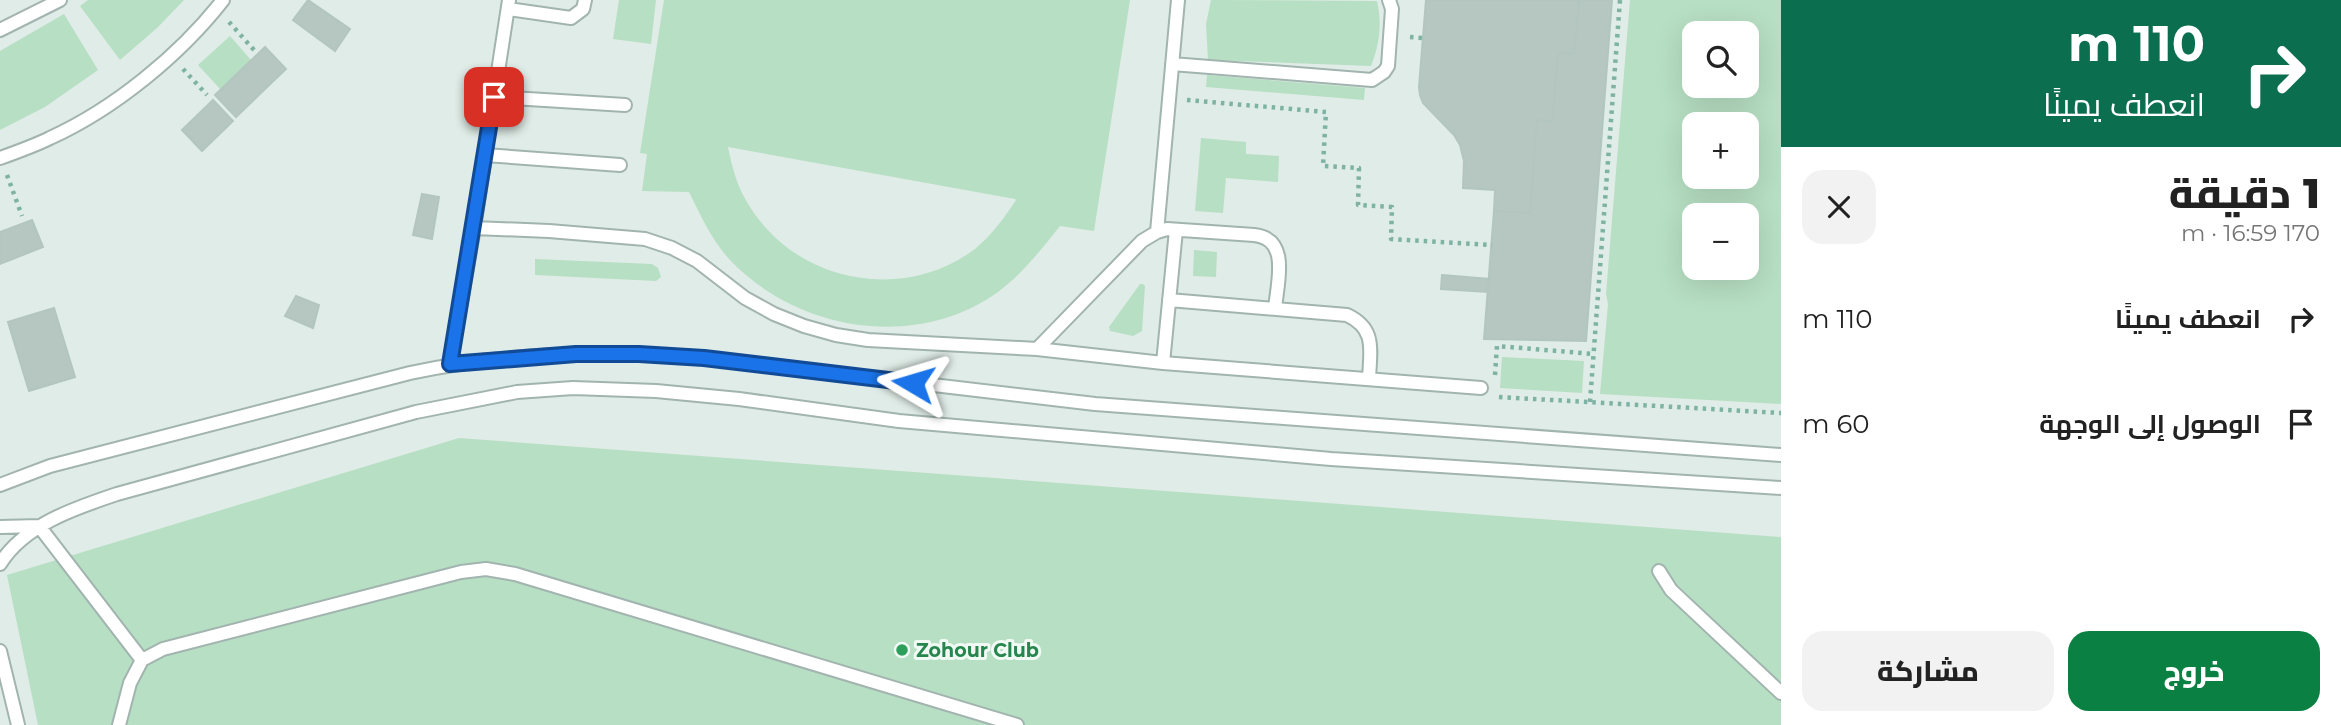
<!DOCTYPE html>
<html lang="ar">
<meta charset="utf-8">
<style>
body{margin:0;font-family:Montserrat,Cairo,sans-serif;background:#f2f2f2;color:#222;direction:rtl;height:100vh;display:flex;flex-direction:column;font-size:26px;white-space:nowrap}
*{box-sizing:border-box;margin:0}
p{font-size:23px;color:#767676}
.icon{flex:none;width:38px;height:38px;fill:none;stroke:currentColor;stroke-width:2;stroke-linecap:round;stroke-linejoin:round}
.map{position:relative;flex:1;overflow:hidden;direction:ltr}
.drawer{display:flex;flex-direction:column;background:#fff;width:560px}
.drawer>*{flex:none}
.hud{background:#0b6e4f;color:#fff;overflow:hidden}
.tools{position:absolute;left:1682px;top:21px;display:grid;gap:14px}
.tools a{display:grid;place-items:center;width:77px;height:77px;border-radius:14px;background:#fff;box-shadow:0 7px 28px #0002;font-size:35px}
.pin{position:absolute;display:grid;place-items:center;width:60px;height:60px;color:#fff;margin:-30px;border-radius:14px;box-shadow:0 4px 10px #0006}
.me{position:absolute;width:77px;margin:-38px;rotate:277deg;stroke-linejoin:round;filter:drop-shadow(0 0 5px #0008)}
.turn{display:flex;align-items:center;gap:24px;height:147px;padding:0 21px;font-size:32px}
.turn .icon{width:91px;height:91px;stroke-width:2.5}
.turn b{display:block;font-size:49px;line-height:60px}
.round{display:grid;place-items:center;flex:none;width:74px;height:74px;border-radius:21px;background:#f2f2f2}
.overview{display:flex;align-items:center;justify-content:space-between;height:119px;padding:0 21px}
h1{font-size:42px;font-weight:800;line-height:52px}
.cta{display:flex;gap:14px;margin-top:auto;padding:14px 21px}
.cta a{flex:1;height:80px;border-radius:21px;background:#0b8043;color:#fff;font-size:28px;font-weight:800;line-height:80px;text-align:center}
.cta a+a{background:#f2f2f2;color:#222}
ul{padding:0;list-style:none}
li{display:flex;align-items:center;gap:21px;height:105px;padding:0 21px}
li div{flex:1}
li b{display:block;font-size:26px}
li em{font-style:normal}
main{display:flex;flex:1;min-height:0}
.map>svg:first-child{display:block}
.green{fill:#b7dfc3;fill-rule:evenodd}
.building{fill:#b5c7c0;stroke:#b2c6bf;stroke-width:2}
.lines{fill:none;stroke-linecap:round;stroke-linejoin:round}
.service-casing{stroke:#a2b4af;stroke-width:16}
.path{stroke:#7eb3a4;stroke-width:4.5;stroke-dasharray:3.5 5;stroke-linecap:butt}
.service{stroke:#fff;stroke-width:12}
.route-casing{stroke:#114b97;stroke-width:18}
.route{stroke:#1a73e8;stroke-width:12}
.leisure-dot{fill:#2e9e5b;stroke:#f1f9f5;stroke-width:2.5}
.labels{text-anchor:middle;dominant-baseline:central;stroke-width:6;stroke-linejoin:round;paint-order:stroke}
.leisure-label{font-size:19px;font-weight:bold;fill:#27864d;stroke:#f1f9f5;text-anchor:start}
</style>
<main>
<section class="drawer">
<div class="hud">
<div class="turn"><svg class="icon" aria-label="right" viewBox="0 0 24 24"><path d="M7 20v-9h11M14 6l5 5-5 5"/></svg><div><b>110 m</b>انعطف يمينًا</div></div>
</div>
<div class="overview"><div><h1>1 دقيقة</h1><p>170 m · 16:59</p></div><a class="round"><svg class="icon" aria-label="close" viewBox="0 0 24 24"><path d="M6 6l12 12M18 6L6 18"/></svg></a></div>
<ul>
<li><svg class="icon" aria-label="right" viewBox="0 0 24 24"><path d="M7 20v-9h11M14 6l5 5-5 5"/></svg><div><b>انعطف يمينًا</b></div><em>110 m</em></li>
<li><svg class="icon" aria-label="arrive" viewBox="0 0 24 24"><path d="M6 21V4h12l-3 4 3 4H6"/></svg><div><b>الوصول إلى الوجهة</b></div><em>60 m</em></li>
</ul>
<div class="cta"><a>خروج</a><a>مشاركة</a></div>
</section>
<div class="map">
<svg width="1781" height="725" viewBox="0 0 1781 725">
<rect width="100%" height="100%" fill="#e0ece7"/>
<!-- green -->
<path class="green" d="M88,0H184L157,28L120,60L80,6Z
M619,0H656L651,44L613,39Z
M664,0H1130L1094,231L1060,226C1040,251 1023,273 998,292C916,351 797,331 730,260C712,241 701,216 689,192L642,191L647,154L640,153ZM728,147L1015,199L1016,200C1004,218 992,235 975,249C903,303 798,283 750,207C738,189 732,168 728,147Z
M1211,0L1377,1C1382,24 1380,43 1371,66L1208,60L1206,24Z
M1630,0H1781V404L1600,394L1608,304L1606,294ZM1694,33H1746V86H1694ZM1694,124H1746V177H1694ZM1694,215H1746V268H1694Z
M64,14L98,70L45,107L0,130V51Z
M230,36L251,60L221,90L198,65Z
M1207,75L1365,88L1364,100L1206,87Z
M1201,138L1246,142V154L1279,156L1278,182L1226,178L1223,213L1195,211Z
M1194,250L1217,252L1216,277L1193,276Z
M535,259L652,264L658,268L661,277L656,281L535,275Z
M1140,284H1143L1145,286L1142,331L1133,336L1110,331L1109,327Z
M1502,357L1584,361L1582,393L1500,388Z
M459,438L1781,537V725H38L7,575Z"/>
<!-- building -->
<path class="building" d="M308,0L350,29L335,51L293,20Z
M1426,0H1579L1574,54L1558,53L1552,122L1537,120L1530,213L1494,211L1495,190L1463,188L1464,161L1460,145L1454,135L1423,103L1420,95L1419,87Z
M1579,0H1612L1586,341L1484,339L1494,211L1530,213L1537,120L1552,122L1558,53L1574,54Z
M265,47L286,69L236,117L215,95Z
M213,100L233,121L202,151L182,130Z
M422,194L439,197L432,239L413,235Z
M32,220L43,247L0,264V232Z
M1442,275L1489,279L1488,292L1441,289Z
M296,296L319,305L313,328L285,316Z
M54,308L75,377L29,391L8,322Z"/>
<g class="lines">
<defs>
<path id="service" d="M508,9L571,18L583,9L585,0
M0,30L60,0
M1172,64L1372,80L1384,72L1388,66L1392,9L1389,0
M494,97L625,105
M485,155L620,165
M0,158C17,152 34,146 50,138C114,109 180,55 223,0
M474,228L549,231L645,239L672,248L697,261L745,298L774,314L804,326L836,335L868,340L1037,349L1163,363L1481,388
M1157,232L1178,0
M1169,300L1347,315C1377,329 1370,351 1369,379
M1037,349L1142,241L1157,232L1167,229L1254,235C1291,239 1277,283 1275,309
M1163,363L1176,230
M450,364L474,228L509,0
M0,485L50,466L410,373C507,352 605,351 704,358L1095,404L1781,455
M0,527L39,526L142,660
M0,564C24,525 75,508 117,494L416,412L517,392L573,388L656,391L739,399L899,421L1331,459L1781,488
M1659,571L1671,590L1781,693
M0,651L18,725
M119,725L130,683L142,660L163,649L461,572L486,569L515,574L1017,725"/>
</defs>
<!-- service casing -->
<use href="#service" class="service-casing"/>
<!-- path -->
<path class="path" d="M229,22L254,50
M1410,37L1423,38
M183,69L207,95
M1187,100L1326,112L1323,166L1359,168L1358,205L1392,207L1391,239L1492,245
M7,175L22,216
M1495,375L1497,346L1594,354
M1499,397L1781,413
M1590,402L1620,0"/>
<!-- service -->
<use href="#service" class="service"/>
</g>
<g class="lines">
<defs>
<path id="route" d="M494,97L450,364L576,354H639L704,358L913,383"/>
</defs>
<!-- route casing -->
<use href="#route" class="route-casing"/>
<!-- route -->
<use href="#route" class="route"/>
</g>
<!-- markers -->
<circle class="leisure-dot" cx="902" cy="650" r="7"/>
<g class="labels">
<!-- leisure labels -->
<g class="leisure-label">
<text x="916" y="650">Zohour Club</text>
</g>
</g>
</svg>
<div class="tools">
<a><svg class="icon" aria-label="search" viewBox="0 0 24 24"><circle cx="10" cy="10" r="6"/><path d="M15 15l6 6"/></svg></a>
<a>+</a>
<a>−</a>
</div>
<div class="pin" style="left:494px;top:97px;background:#d93025"><svg class="icon" aria-label="arrive" viewBox="0 0 24 24"><path d="M6 21V4h12l-3 4 3 4H6"/></svg></div>
<svg class="me" style="left:913px;top:383px" viewBox="-20 -20 40 40"><path d="M0-17L14 15 0 8-14 15z" fill="#1a73e8" stroke="#fff" stroke-width="4"/></svg>
</div>
</main>
